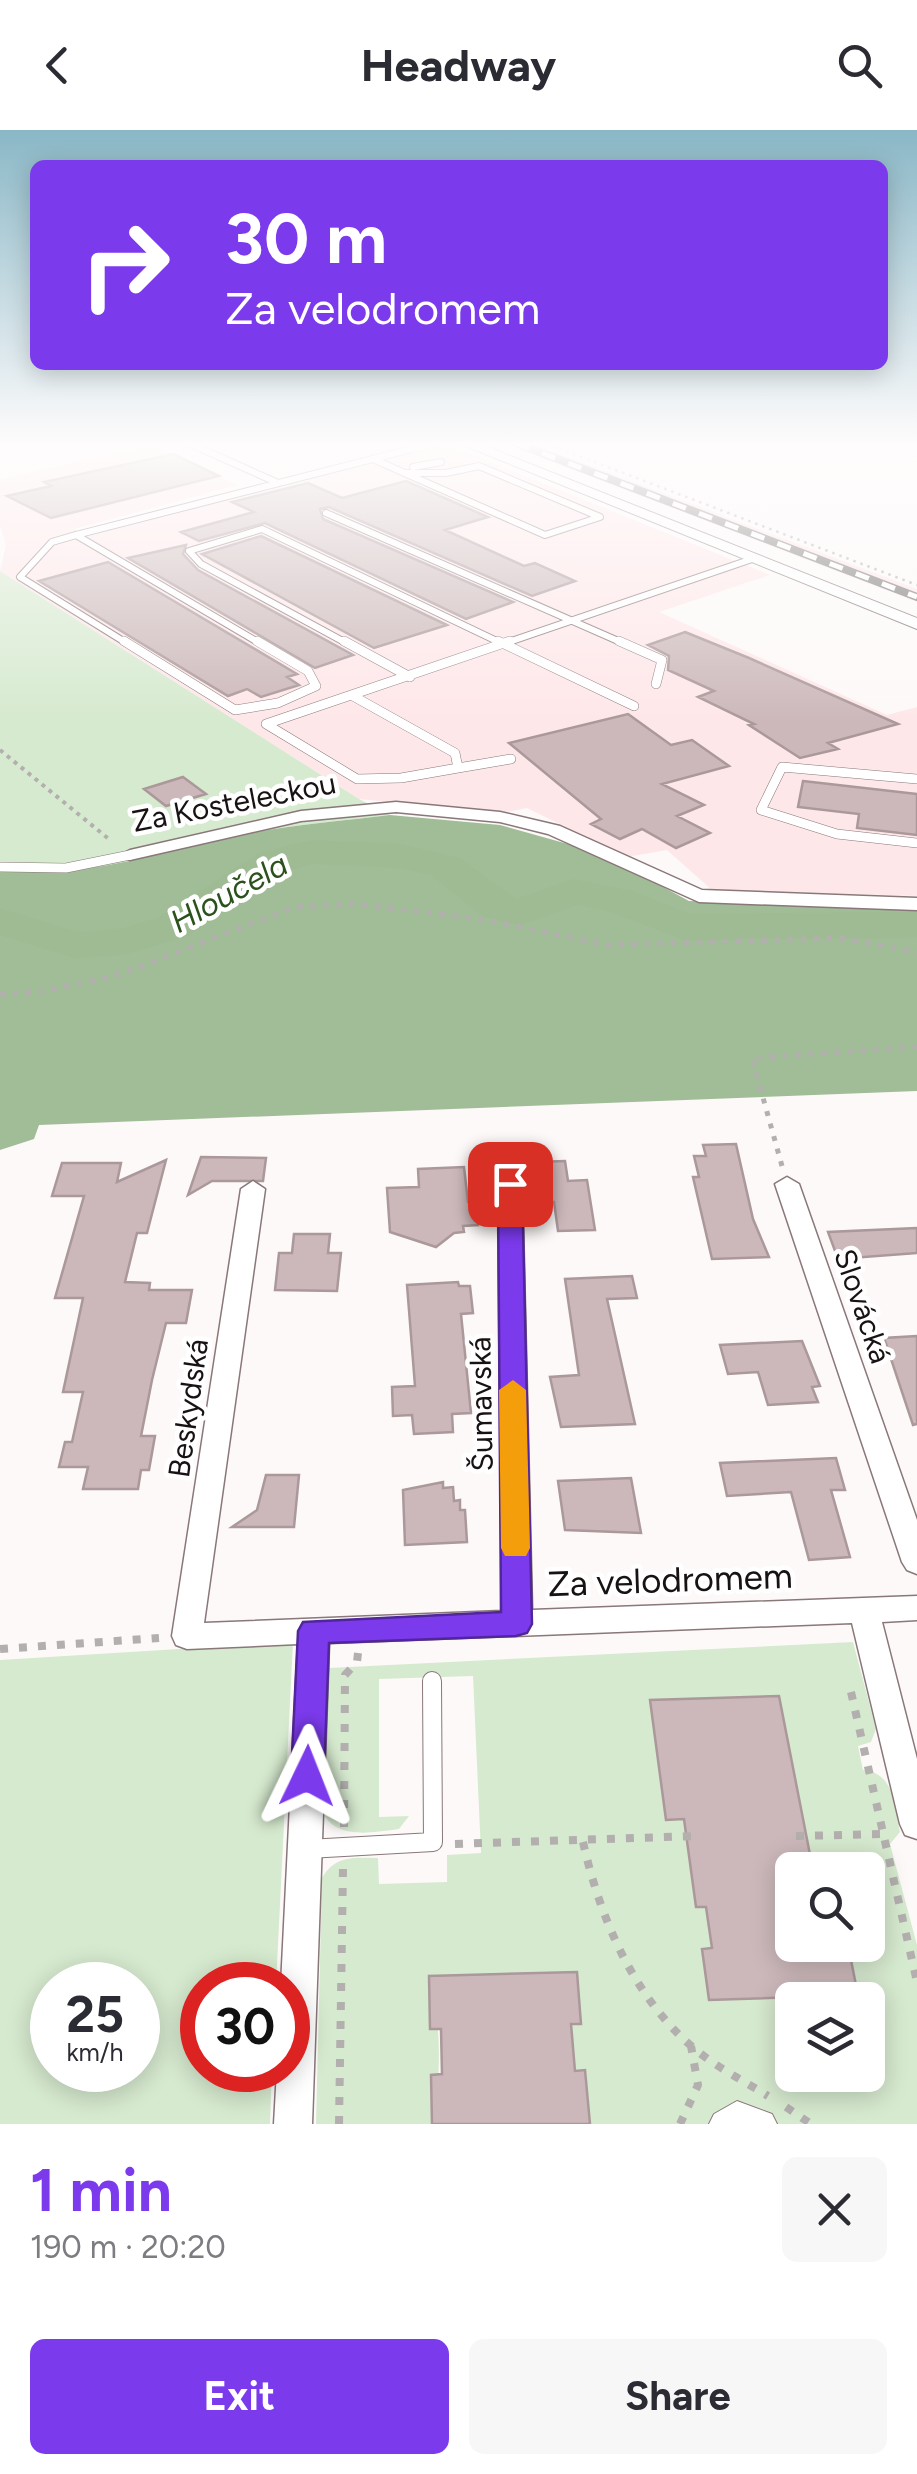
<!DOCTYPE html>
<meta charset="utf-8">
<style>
body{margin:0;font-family:Figtree,sans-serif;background:#f7f7f7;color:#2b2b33;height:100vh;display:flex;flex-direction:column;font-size:38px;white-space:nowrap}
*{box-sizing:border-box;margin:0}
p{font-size:32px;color:#7c7c81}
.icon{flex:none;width:55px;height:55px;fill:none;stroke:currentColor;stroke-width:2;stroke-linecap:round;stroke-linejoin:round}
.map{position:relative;height:1994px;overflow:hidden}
.panel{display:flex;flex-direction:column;background:#fff;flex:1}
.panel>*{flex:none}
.top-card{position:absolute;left:30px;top:30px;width:858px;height:210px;border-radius:15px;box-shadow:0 5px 25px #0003;background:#7c3aed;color:#fff;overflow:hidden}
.tools{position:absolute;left:775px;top:1722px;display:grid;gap:20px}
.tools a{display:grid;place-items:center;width:110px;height:110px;border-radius:15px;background:#fff;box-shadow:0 5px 25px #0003;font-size:50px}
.speed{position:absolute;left:30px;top:1832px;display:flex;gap:20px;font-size:50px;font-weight:700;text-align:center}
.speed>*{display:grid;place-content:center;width:130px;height:130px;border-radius:50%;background:#fff;box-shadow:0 5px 25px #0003;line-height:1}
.speed small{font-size:25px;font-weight:400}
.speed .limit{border:15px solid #d22;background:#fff;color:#111}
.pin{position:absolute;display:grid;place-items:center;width:85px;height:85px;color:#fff;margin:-42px;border-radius:20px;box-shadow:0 5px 15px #0006}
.me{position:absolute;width:110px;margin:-55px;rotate:2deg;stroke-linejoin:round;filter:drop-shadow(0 0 8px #0008)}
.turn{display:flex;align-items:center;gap:35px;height:210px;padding:0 30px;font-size:45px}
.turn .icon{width:130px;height:130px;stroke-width:2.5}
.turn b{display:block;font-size:70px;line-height:85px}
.round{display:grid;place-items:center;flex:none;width:105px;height:105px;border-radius:15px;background:#f7f7f7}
.summary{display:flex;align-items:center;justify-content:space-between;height:170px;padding:0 30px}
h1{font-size:60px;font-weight:700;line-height:75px;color:#7c3aed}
.primary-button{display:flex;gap:20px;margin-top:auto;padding:20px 30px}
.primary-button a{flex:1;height:115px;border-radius:15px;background:#7c3aed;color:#fff;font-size:40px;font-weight:700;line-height:115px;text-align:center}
.primary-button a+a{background:#f7f7f7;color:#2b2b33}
header{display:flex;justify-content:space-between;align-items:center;height:130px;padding:0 30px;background:#fff;font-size:45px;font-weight:700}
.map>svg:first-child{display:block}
.built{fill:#fee7e9}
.green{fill:#d6eacf;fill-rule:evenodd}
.forest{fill:#a0bd97}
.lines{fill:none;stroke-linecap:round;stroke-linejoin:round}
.river{fill:#9ebb94;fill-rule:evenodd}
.building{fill:#ccb8ba;stroke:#ab989a;stroke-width:2.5}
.service-far2-casing{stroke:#897779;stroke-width:8}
.service-far1-casing{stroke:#897779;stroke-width:10}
.service-casing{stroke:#897779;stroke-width:20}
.pedestrian-casing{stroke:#897779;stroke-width:2}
.minor-casing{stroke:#897779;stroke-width:3}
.tertiary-casing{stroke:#897779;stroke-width:2}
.path-far3{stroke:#b3afaf;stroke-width:2.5;stroke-dasharray:2.5 5;stroke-linecap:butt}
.path-far2{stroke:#b3afaf;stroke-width:4;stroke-dasharray:4 5;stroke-linecap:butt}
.path-far1{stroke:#b3afaf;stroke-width:5;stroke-dasharray:5 8;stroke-linecap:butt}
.path{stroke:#b3afaf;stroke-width:8;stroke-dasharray:8 11;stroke-linecap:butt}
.service-far2{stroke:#fff;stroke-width:6}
.service-far1{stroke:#fff;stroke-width:9}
.service{stroke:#fff;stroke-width:18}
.pedestrian{fill:#fff;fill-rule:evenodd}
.minor{fill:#fff;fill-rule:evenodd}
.tertiary{fill:#fff;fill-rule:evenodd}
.rail-casing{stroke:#797474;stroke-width:8}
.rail{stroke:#fff;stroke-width:5;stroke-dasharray:14;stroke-linecap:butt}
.route{fill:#7c3aed;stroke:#51269a;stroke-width:2.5}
.slow{fill:#f59e0b}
.labels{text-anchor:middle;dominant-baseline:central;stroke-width:9;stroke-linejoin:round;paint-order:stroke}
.street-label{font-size:30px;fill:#181212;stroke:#fff}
.water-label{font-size:32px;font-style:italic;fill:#2b511c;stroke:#fff}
.near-street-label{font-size:35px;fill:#181212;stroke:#fff}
</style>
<header><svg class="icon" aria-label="back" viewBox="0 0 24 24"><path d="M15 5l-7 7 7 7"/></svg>Headway<svg class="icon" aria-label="search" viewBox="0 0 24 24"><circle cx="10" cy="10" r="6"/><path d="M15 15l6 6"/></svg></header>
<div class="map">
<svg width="917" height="1994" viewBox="0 0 917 1994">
<rect width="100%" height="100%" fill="#fdf9f9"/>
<!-- built -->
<path class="built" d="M503,313H531L917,459V472Z
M150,314L237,355L74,399L88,406L446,314L770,445L659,482L887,585L917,577V766L712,760L667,720L627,727L527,678L501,683L359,669L0,441L6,415L0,396V350Z"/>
<!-- green -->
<path class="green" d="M0,441L359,669L390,685C344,691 297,694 251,703C166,720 88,750 0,739Z
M293,1512L276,1855H202V1940H272L270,1994H0V1530ZM52,1855H138V1940H52Z
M853,1512L876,1599L871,1612L858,1616L863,1640C895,1643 894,1676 900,1702L890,1714L917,1815V1994H590L585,1941H575L571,1894H580L576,1842L430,1846C441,1899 442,1941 432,1994H316L322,1748C335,1725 355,1728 378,1728L379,1754L447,1752V1725L481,1723L473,1546L379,1549V1687L409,1686L399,1699C374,1702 339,1710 324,1685L329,1538ZM792,1740H868V1815H792ZM792,1870H868V1945H792Z"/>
<!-- forest -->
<path class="forest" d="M390,685L500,695L600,723L689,771L917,778V961L39,995L34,1009L0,1020V739C88,750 166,720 251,703C297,694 344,691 390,685Z"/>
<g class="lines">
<!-- river -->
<path class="river" d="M312,710L401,714L460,728L516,769L573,749L632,761L690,784L917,782V808L685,810L607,781L577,775L519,796L482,786L432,746L401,738L312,734L287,741L187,806L124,825L74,828L0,805V778L77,802L120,799L157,788L259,723Z"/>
</g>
<!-- building -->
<path class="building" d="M173,324L219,346L51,388L7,366L51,356L44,352Z
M406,351L488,387L445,400L524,436L535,433L575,451L532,466L329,377L320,379L323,389L513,472L466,489L265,393L199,411L181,402L254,382L232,372L308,353L342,368Z
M261,406L447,495L374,518L202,424Z
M186,415L183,424L198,440L353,525L315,538L128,428Z
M108,432L297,544L287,547L299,555L261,567L247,559L228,566L39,451Z
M685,502L749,528L898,594L828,613L838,619L800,628L749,595L754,594L698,567L714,561L668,540L669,526L648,515Z
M628,584L671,615L692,610L729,636L662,654L704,675L677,686L710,703L676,718L642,699L620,709L591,694L601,689L509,613Z
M183,647L206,664L166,676L144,659Z
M803,651L917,664V705L857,698L859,684L798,677Z
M736,1014L753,1089L769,1127L712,1129L693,1047H699L694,1026H706L703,1015Z
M201,1027L266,1028L263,1051H212L188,1065Z
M166,1030L147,1103H137L125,1152L150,1153L149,1160H192L186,1193H166L152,1250L141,1306H155L149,1340H141L138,1359H83L88,1337H59L65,1312H72L83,1262H63L83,1168H55L84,1066H52L62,1033H121L117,1052Z
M565,1031L568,1051L587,1050L595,1100L558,1101L554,1072H542L536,1032Z
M464,1037L468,1072H475L478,1095L463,1096L464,1102L454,1103L436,1117L390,1102L387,1058L419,1057L418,1039Z
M917,1098V1123L838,1129L828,1102Z
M294,1104H330L328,1123H341L337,1161L275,1160L279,1123H292Z
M632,1146L637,1168L607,1169L635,1294L561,1297L550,1247L579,1245L565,1149Z
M458,1152L459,1156H470L473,1183L461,1184L471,1283L452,1284L453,1302L414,1304L412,1285L393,1286L392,1257L415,1256L407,1155Z
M917,1206V1294L913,1295L884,1208Z
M802,1211L820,1256L812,1257L818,1272L768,1275L758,1242L728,1244L720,1215Z
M836,1328L845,1360H831L850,1427L809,1430L791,1362L727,1366L720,1333Z
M266,1345H299L294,1397H232L257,1380Z
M631,1348L641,1403L565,1400L558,1351Z
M443,1352V1358L453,1357L454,1371L460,1370V1380H465L467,1412L405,1415L403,1360Z
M779,1566L813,1740H792V1815H848L858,1865L709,1870L702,1819L712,1818L706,1777H696L684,1689L666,1690L650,1570Z
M577,1842L581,1894H571L575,1941L585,1940L590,1994H432L431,1945L442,1944L441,1899H430L429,1846Z"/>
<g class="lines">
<defs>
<path id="service-far2" d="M193,315L278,353
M373,329L545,405L600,387L479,336L446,343H405
M413,337L441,332
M326,383L625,514
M76,405L261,514
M76,405L52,412L20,447L128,514
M76,405L435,313
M348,514L201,434L189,421L262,399L503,514
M503,514L755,428"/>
<path id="service-far1" d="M124,511L235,580L278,573L316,556L308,541L257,511
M344,511L410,547
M498,511L634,576
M619,511L662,530L656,554
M353,566L455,623L458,638L401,648L357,649L266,594L510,511
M458,638L511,629
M917,649L782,637L761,680L837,704L917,713
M0,737L66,738L130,725"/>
<path id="service" d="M308,1719L433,1712L432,1551"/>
<path id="pedestrian" d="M737,1971L772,1984L777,1994H709L714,1984Z"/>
<path id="minor" d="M396,672L500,682L560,696L702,760L917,768V780L699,772L548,704L500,692L396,682L301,691L130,730L121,725L130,720L301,681Z
M510,1047L522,1054L532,1480L917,1466V1490L882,1492L917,1629V1709L905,1705L900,1694L852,1493L329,1513L312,1994H274L277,1940H288V1855H281L298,1514L187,1519L176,1515L172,1506L241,1059L253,1051L265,1059L204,1493L502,1481L498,1054Z
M787,1047L799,1054L917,1390V1444L907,1440L902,1432L775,1054Z"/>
<path id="tertiary" d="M458,313H478L917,488V499Z"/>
</defs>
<!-- service-far2 casing -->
<use href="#service-far2" class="service-far2-casing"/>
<!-- service-far1 casing -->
<use href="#service-far1" class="service-far1-casing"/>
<!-- service casing -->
<use href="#service" class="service-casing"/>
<!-- pedestrian casing -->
<use href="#pedestrian" class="pedestrian-casing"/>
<!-- minor casing -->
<use href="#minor" class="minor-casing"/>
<!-- tertiary casing -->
<use href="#tertiary" class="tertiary-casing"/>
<!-- path-far3 -->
<path class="path-far3" d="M545,313L917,455"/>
<!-- path-far2 -->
<path class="path-far2" d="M0,620L110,710"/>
<!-- path-far1 -->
<path class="path-far1" d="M0,864L39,862L115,846L295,777L357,774L487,790L607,815L841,808L917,822
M782,1036L752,928L917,917"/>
<!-- path -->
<path class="path" d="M0,1519L159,1508
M851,1562L917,1852
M344,1697L345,1545L357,1532L358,1523
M796,1706L884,1704
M583,1712C600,1788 634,1869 696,1920C718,1938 744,1951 768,1966
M455,1714L697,1706
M786,1977L811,1994
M339,1994L343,1738
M680,1994L698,1955L691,1916"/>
<!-- service-far2 -->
<use href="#service-far2" class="service-far2"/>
<!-- service-far1 -->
<use href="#service-far1" class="service-far1"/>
<!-- service -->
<use href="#service" class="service"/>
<!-- pedestrian -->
<use href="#pedestrian" class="pedestrian"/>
<!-- minor -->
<use href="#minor" class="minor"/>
<!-- tertiary -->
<use href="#tertiary" class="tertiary"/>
<defs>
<path id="rail" d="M516,313L917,467"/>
</defs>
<!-- rail casing -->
<use href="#rail" class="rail-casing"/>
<!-- rail -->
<use href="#rail" class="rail"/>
</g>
<!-- sky -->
<linearGradient id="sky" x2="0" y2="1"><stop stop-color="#8ab7c6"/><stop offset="0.53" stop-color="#fefcfc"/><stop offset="1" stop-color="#fefcfc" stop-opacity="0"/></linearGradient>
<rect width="917" height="592" fill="url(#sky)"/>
<!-- route -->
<path class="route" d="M510,1046L522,1054L532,1494L527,1503L516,1506L329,1513L324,1646L319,1657L307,1661L296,1657L291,1646L298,1501L303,1492L501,1482L498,1054Z"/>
<!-- slow -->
<path class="slow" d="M513,1250L526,1260L530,1418L526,1426H505L501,1418L499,1260Z"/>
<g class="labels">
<!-- street labels -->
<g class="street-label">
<text transform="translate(234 672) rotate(-11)">Za Kosteleckou</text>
<text transform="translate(863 1176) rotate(71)">Slovácká</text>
<text transform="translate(481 1274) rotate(-91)">Šumavská</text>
<text transform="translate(188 1278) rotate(-82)">Beskydská</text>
</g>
<!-- water labels -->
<g class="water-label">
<text transform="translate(229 763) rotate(-29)">Hloučela</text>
</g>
<!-- near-street labels -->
<g class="near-street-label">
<text transform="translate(670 1450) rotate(-2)">Za velodromem</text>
</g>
</g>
</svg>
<div class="tools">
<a><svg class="icon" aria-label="search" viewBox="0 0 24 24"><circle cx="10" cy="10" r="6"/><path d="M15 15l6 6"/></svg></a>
<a><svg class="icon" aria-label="layers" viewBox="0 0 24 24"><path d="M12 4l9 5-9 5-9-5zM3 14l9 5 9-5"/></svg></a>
</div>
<div class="speed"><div>25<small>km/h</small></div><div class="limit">30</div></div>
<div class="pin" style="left:510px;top:1054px;background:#d93025"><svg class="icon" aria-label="arrive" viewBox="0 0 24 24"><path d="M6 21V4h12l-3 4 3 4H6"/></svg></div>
<svg class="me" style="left:307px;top:1646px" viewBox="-20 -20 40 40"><path d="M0-17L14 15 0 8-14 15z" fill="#7c3aed" stroke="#fff" stroke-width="4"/></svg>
<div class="top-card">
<div class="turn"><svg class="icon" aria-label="right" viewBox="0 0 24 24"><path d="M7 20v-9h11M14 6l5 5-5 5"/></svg><div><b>30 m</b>Za velodromem</div></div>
</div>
</div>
<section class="panel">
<div class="summary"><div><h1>1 min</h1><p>190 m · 20:20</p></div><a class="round"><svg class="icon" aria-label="close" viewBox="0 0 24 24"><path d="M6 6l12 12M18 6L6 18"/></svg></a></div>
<div class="primary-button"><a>Exit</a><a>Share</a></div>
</section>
